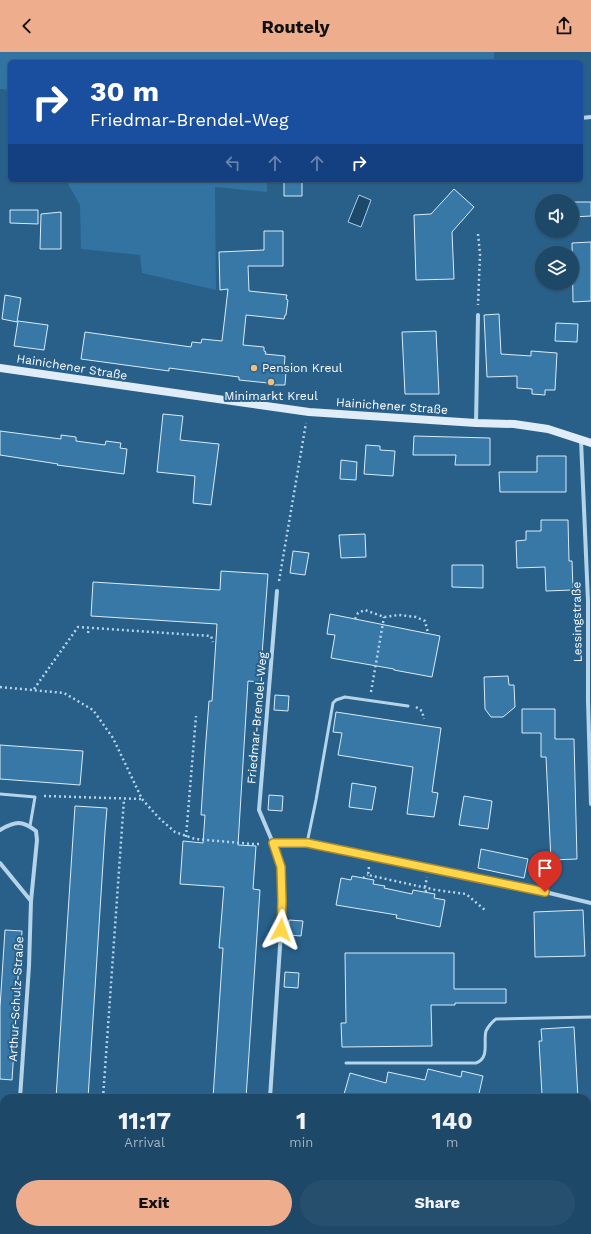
<!DOCTYPE html>
<meta charset="utf-8">
<style>
body{margin:0;font-family:"Work Sans",sans-serif;background:#264f6e;color:#f1f3f6;height:100vh;display:flex;flex-direction:column;font-size:15px;white-space:nowrap}
*{box-sizing:border-box;margin:0}
p{font-size:13px;color:#a1b2c0}
.icon{flex:none;width:22px;height:22px;fill:none;stroke:currentColor;stroke-width:2;stroke-linecap:round;stroke-linejoin:round}
.map{position:relative;flex:1;overflow:hidden}
.panel{position:absolute;left:0px;top:1042px;width:591px;height:140px;display:flex;flex-direction:column;background:#1e4868;border-radius:12px 12px 0 0;box-shadow:0 1px 3px #0004,0 0 0 1px #3c607c}
.panel>*{flex:none}
.banner{position:absolute;left:8px;top:8px;width:575px;height:122px;border-radius:6px;box-shadow:0 1px 3px #0004,0 0 0 1px #3c607c;background:#1a4fa0;color:#fff;overflow:hidden}
.controls{position:absolute;left:535px;top:142px;display:grid;gap:8px}
.controls a{display:grid;place-items:center;width:44px;height:44px;border-radius:50%;background:#1e4868;box-shadow:0 1px 3px #0004,0 0 0 1px #3c607c;font-size:20px}
.pin{position:absolute;display:grid;place-items:center;width:34px;height:34px;color:#fff;margin:-41px -17px;border-radius:50% 50% 50% 0;rotate:-45deg;box-shadow:0 0 4px #0007}
.pin .icon{rotate:45deg}
.me{position:absolute;width:44px;margin:-22px;rotate:4deg;stroke-linejoin:round;filter:drop-shadow(0 0 3px #0008)}
.turn{display:flex;align-items:center;gap:14px;height:84px;padding:0 16px;font-size:18px}
.turn .icon{width:52px;height:52px;stroke-width:2.5}
.turn b{display:block;font-size:28px;line-height:34px}
.lanes{display:flex;align-items:center;height:38px;padding:0 16px;background:#0003;justify-content:center;gap:20px;direction:ltr}
.lanes .off{opacity:.35}
.eta{display:flex;justify-content:space-evenly;align-items:center;height:68px;text-align:center}
.eta b{font-size:24px;font-weight:700;line-height:28px}
.button{display:flex;gap:8px;margin-top:auto;padding:8px 16px}
.button a{flex:1;height:46px;border-radius:24px;background:#eead8d;color:#111;font-size:16px;font-weight:700;line-height:46px;text-align:center}
.button a+a{background:#264f6e;color:#f1f3f6}
header{display:flex;justify-content:space-between;align-items:center;height:52px;padding:0 16px;background:#eead8d;color:#111;font-size:18px;font-weight:700}
.map>svg:first-child{display:block}
.green{fill:#3273a1}
.water{fill:#1c486a;stroke:#aad0ea}
.building{fill:#3878a6;stroke:#d9ebf7}
.lines{fill:none;stroke-linecap:round;stroke-linejoin:round}
.path{stroke:#b5d4e9;stroke-width:2.5;stroke-dasharray:2 3;stroke-linecap:butt}
.service{stroke:#b5d4e9;stroke-width:3}
.minor{stroke:#b5d4e9;stroke-width:4}
.secondary{stroke:#e0edf8;stroke-width:8}
.route-casing{stroke:#a68a30;stroke-width:10}
.route{stroke:#ffd54a;stroke-width:7}
.poi-dot{fill:#f1bf7b;stroke:#28608a;stroke-width:1.5}
.labels{text-anchor:middle;dominant-baseline:central;stroke-width:4;stroke-linejoin:round;paint-order:stroke}
.street-label{font-size:12px;fill:#fff;stroke:#28608a}
.poi-label{font-size:12px;fill:#fff;stroke:#28608a;text-anchor:start}
</style>
<header><svg class="icon" aria-label="back" viewBox="0 0 24 24"><path d="M15 5l-7 7 7 7"/></svg>Routely<svg class="icon" aria-label="share" viewBox="0 0 24 24"><path d="M12 15V3M7 8l5-5 5 5M5 13v7h14v-7"/></svg></header>
<div class="map">
<svg width="591" height="1182" viewBox="0 0 591 1182">
<rect width="100%" height="100%" fill="#28608a"/>
<!-- green -->
<path class="green" d="M0,0H494V10H10V38L0,37Z
M66,128H267V140L215,135L216,238L142,221L140,203L81,197L80,153Z"/>
<!-- water -->
<path class="water" d="M359,143L371,148L361,175L348,170Z"/>
<!-- building -->
<path class="building" d="M284,128H302V144H284Z
M454,137L474,155L452,180L454,227L416,228L414,163L431,162Z
M572,150H591V164L572,165Z
M10,158H38V172L10,171Z
M61,160V197H40L41,162Z
M264,179H283V214H248L249,239L287,243L286,247L288,248L286,263H285L284,267L246,263L243,293L264,295V299L266,300L265,302L285,304L284,319L286,320L285,333H268V331L239,328V325L169,316V319L81,307L85,280L191,295L192,290L201,291L202,287L222,289L228,237L220,238L219,200L264,198Z
M591,190V249L573,250L572,191Z
M5,243L21,246L17,270L2,267Z
M499,262L501,302L531,304V299L557,301L555,338H545V343L532,342V337L517,336V324L487,325L484,263Z
M18,269L48,273L44,298L14,294Z
M556,271L578,272L577,290L555,289Z
M436,279L439,342H405L402,280Z
M163,362L183,364L180,388L219,392L211,453L193,451L195,424L157,420Z
M0,379L61,387V383L76,385V389L105,393L106,389L121,391L120,396L127,397L124,422L57,413L58,412L0,403Z
M414,384L490,386V413H455L456,403H413Z
M366,393L380,394V398L395,399L393,424L364,422Z
M537,404H566V440H500L499,420H537Z
M341,408L357,410L356,428L340,427Z
M541,468H568L569,509H572L573,538L546,539L545,515L517,516L516,489L526,488V479H541Z
M365,482L366,505L341,506L339,483Z
M293,499L309,501L305,523L290,521Z
M452,513H483V536L452,535Z
M221,519L268,522L260,630L248,629L238,793L256,794L253,837L260,838L246,1046H213L223,896H219L224,835L180,832L183,789L203,791L205,763H201L205,701L209,649H212L217,572L91,564L93,530L220,538Z
M330,562L440,584L432,625L394,618V617L331,606L335,583L327,582Z
M508,624L509,633H514L515,655L503,665H491L485,657L484,625Z
M275,643L289,644L288,659L274,658Z
M522,657H555V687H574L577,807L551,808L546,705H541V681H522Z
M336,660L441,676L432,740L438,741L434,765L407,762L413,715L338,703L342,681L333,680Z
M0,693L83,699L80,733L0,727Z
M352,731L376,735L372,758L349,755Z
M269,743L283,744L282,759L268,758Z
M464,744L492,749L488,777L459,773Z
M75,754L107,756L105,780L88,1046H56Z
M481,797L528,807L524,826L478,816Z
M352,824L374,828L373,832L385,834L384,836L412,842L413,838L435,842L434,846L445,848L440,875L396,866L397,863L336,853L341,826L351,828Z
M583,858L585,904L535,905L534,860Z
M289,868L303,869L301,884L288,883Z
M5,878L22,879L12,1028L0,1027V955Z
M345,901H454V937H506V951H455V953H431L432,994L342,995L341,971H346Z
M285,920L299,921L298,936L284,935Z
M574,975L578,1046H544V1043H542L539,989H542L541,977Z
M428,1017L461,1025L462,1019L483,1024L478,1046H343L350,1021L386,1031L388,1020L425,1028Z"/>
<g class="lines">
<!-- path -->
<path class="path" d="M478,182L480,202L478,253
M279,529L306,371
M355,567L358,561L365,558L384,565L399,563L416,565L425,569L428,581
M88,581L89,576
M0,635L64,641L93,658L113,686L142,747L159,766L175,780L195,787L253,792H262
M34,637L78,575L211,584L213,590
M371,640L384,565
M416,655L422,659L424,667
M44,744L142,747
M186,785L196,664
M369,815L368,823L436,838L466,842L485,858
M363,826L368,823
M426,840L425,835L427,825
M103,1046L124,747
M359,1178L415,1182"/>
<!-- service -->
<path class="service" d="M0,742L35,745L30,774
M307,791L316,748L333,651L336,648L345,645L408,654
M346,1011H476C490,1006 483,990 486,979C488,975 492,970 496,967L591,965"/>
<!-- minor -->
<path class="minor" d="M581,66L591,65
M476,371L478,263
M581,388L588,549V649L591,752
M0,778C15,769 22,768 36,779L37,788L31,849L29,914L20,1046
M273,791H307L545,840L591,851
M0,811L31,849
M270,1046L283,849L281,815L273,791L259,758L277,539
M0,1150L4,1142"/>
<!-- secondary -->
<path class="secondary" d="M0,316L309,360L476,371L514,372L548,377L591,391"/>
</g>
<g class="lines">
<defs>
<path id="route" d="M281,878L282,849L281,815L273,791H307L545,840"/>
</defs>
<!-- route casing -->
<use href="#route" class="route-casing"/>
<!-- route -->
<use href="#route" class="route"/>
</g>
<!-- markers -->
<g class="poi-dot">
<circle cx="254" cy="316" r="4"/>
<circle cx="271" cy="330" r="4"/>
</g>
<g class="labels">
<!-- street labels -->
<g class="street-label">
<text transform="translate(72 315) rotate(9)">Hainichener Straße</text>
<text transform="translate(392 354) rotate(4)">Hainichener Straße</text>
<text transform="translate(577 570) rotate(-91)">Lessingstraße</text>
<text transform="translate(257 666) rotate(-85)">Friedmar-Brendel-Weg</text>
<text transform="translate(16 947) rotate(-87)">Arthur-Schulz-Straße</text>
</g>
<!-- poi labels -->
<g class="poi-label">
<text x="262" y="316">Pension Kreul</text>
<text x="271" y="344" text-anchor="middle">Minimarkt Kreul</text>
</g>
</g>
</svg>
<div class="controls">
<a><svg class="icon" aria-label="sound" viewBox="0 0 24 24"><path d="M4 9h4l5-4v14l-5-4H4zM17 9q2 3 0 6"/></svg></a>
<a><svg class="icon" aria-label="layers" viewBox="0 0 24 24"><path d="M12 4l9 5-9 5-9-5zM3 14l9 5 9-5"/></svg></a>
</div>
<div class="pin" style="left:545px;top:840px;background:#d93025"><svg class="icon" aria-label="arrive" viewBox="0 0 24 24"><path d="M6 21V4h12l-3 4 3 4H6"/></svg></div>
<svg class="me" style="left:281px;top:878px" viewBox="-20 -20 40 40"><path d="M0-17L14 15 0 8-14 15z" fill="#ffd54a" stroke="#fff" stroke-width="4"/></svg>
<div class="banner">
<div class="turn"><svg class="icon" aria-label="right" viewBox="0 0 24 24"><path d="M7 20v-9h11M14 6l5 5-5 5"/></svg><div><b>30 m</b>Friedmar-Brendel-Weg</div></div>
<div class="lanes"><svg class="icon off" aria-label="left" viewBox="0 0 24 24"><path d="M17 20v-9H6M10 6l-5 5 5 5"/></svg><svg class="icon off" aria-label="ahead" viewBox="0 0 24 24"><path d="M12 20V5M6 11l6-6 6 6"/></svg><svg class="icon off" aria-label="ahead" viewBox="0 0 24 24"><path d="M12 20V5M6 11l6-6 6 6"/></svg><svg class="icon" aria-label="right" viewBox="0 0 24 24"><path d="M7 20v-9h11M14 6l5 5-5 5"/></svg></div>
</div>
<section class="panel">
<div class="eta">
<div><b>11:17</b><p>Arrival</p></div>
<div><b>1</b><p>min</p></div>
<div><b>140</b><p>m</p></div>
</div>
<div class="button"><a>Exit</a><a>Share</a></div>
</section>
</div>
